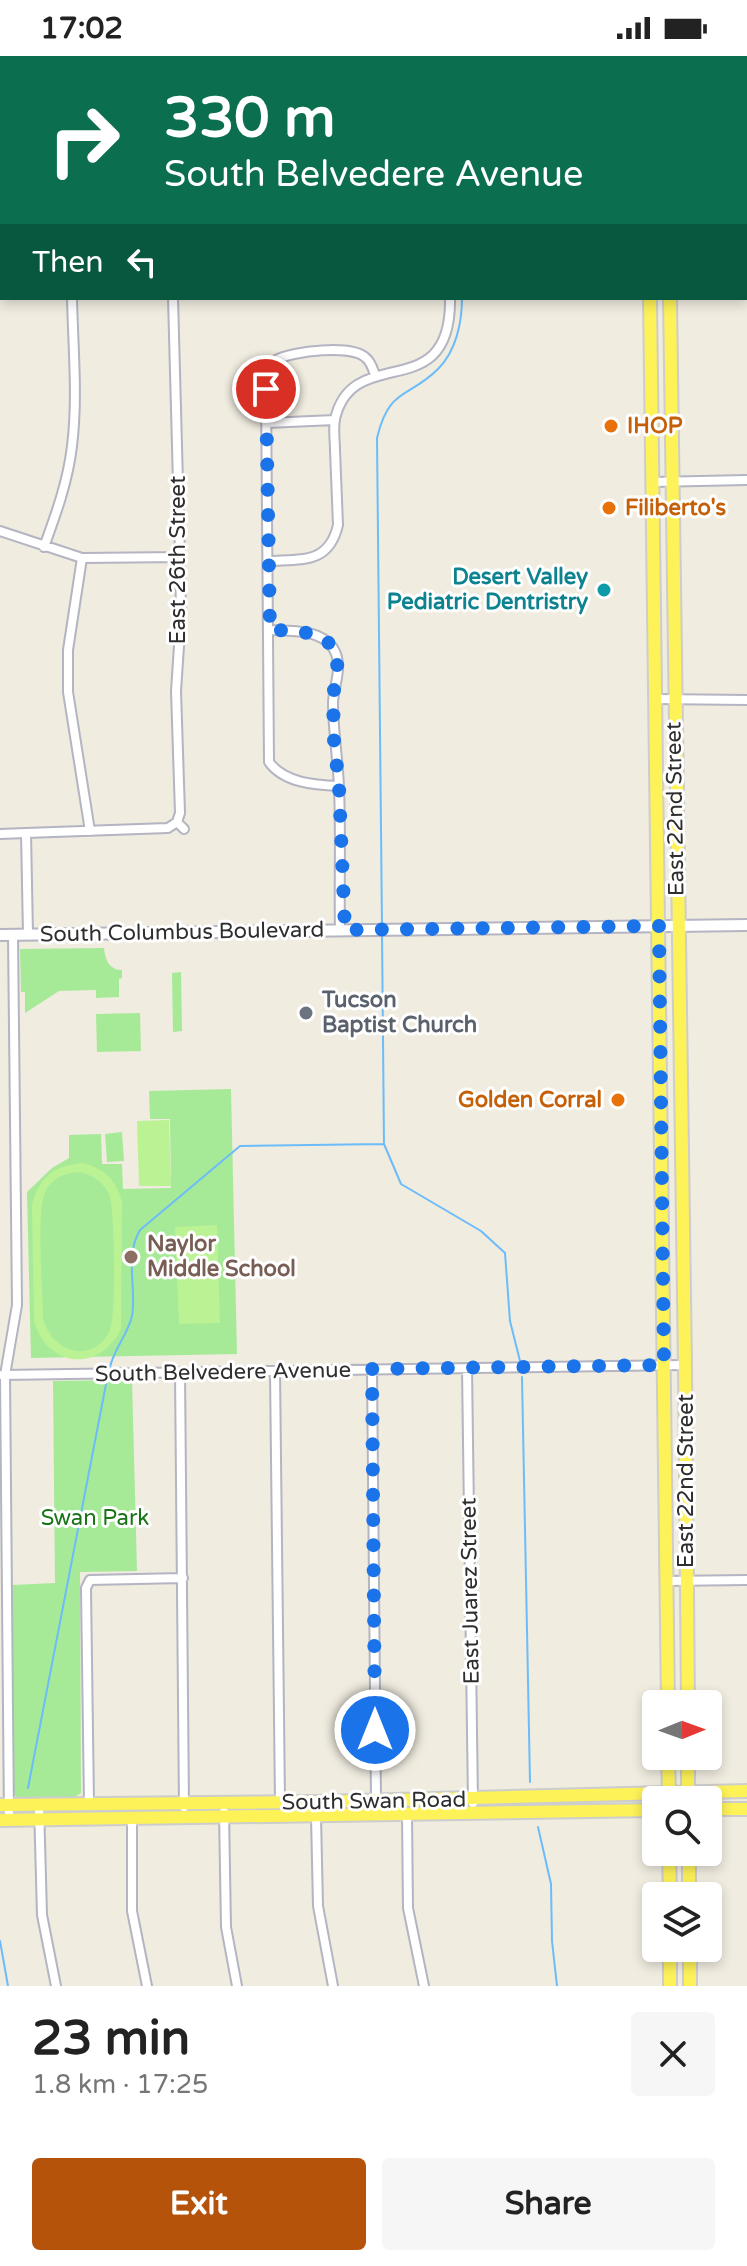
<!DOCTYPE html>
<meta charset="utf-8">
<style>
body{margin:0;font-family:"Varela Round",sans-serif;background:#f6f6f6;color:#222;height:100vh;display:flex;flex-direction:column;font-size:30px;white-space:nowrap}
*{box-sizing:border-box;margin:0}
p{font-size:26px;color:#767676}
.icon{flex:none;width:44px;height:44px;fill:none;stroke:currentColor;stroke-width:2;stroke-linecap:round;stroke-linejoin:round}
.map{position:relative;height:1930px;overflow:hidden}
.details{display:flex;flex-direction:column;background:#fff;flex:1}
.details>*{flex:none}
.top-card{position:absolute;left:0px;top:0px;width:748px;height:244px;box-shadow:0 4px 12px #0003;background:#0b6e4f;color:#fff;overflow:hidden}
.needle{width:52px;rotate:89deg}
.fabs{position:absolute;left:642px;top:1634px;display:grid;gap:16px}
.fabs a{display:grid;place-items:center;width:80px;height:80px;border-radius:8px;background:#fff;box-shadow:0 4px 12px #0003;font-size:40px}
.pin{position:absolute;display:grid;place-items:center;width:68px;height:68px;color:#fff;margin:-34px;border:4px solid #fff;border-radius:50%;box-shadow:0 2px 8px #0007}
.me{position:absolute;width:88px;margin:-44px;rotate:0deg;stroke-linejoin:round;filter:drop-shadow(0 0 6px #0008)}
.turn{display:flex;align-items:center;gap:28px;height:168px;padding:0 32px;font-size:36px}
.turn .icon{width:104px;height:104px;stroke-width:2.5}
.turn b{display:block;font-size:56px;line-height:68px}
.then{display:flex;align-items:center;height:76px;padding:0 32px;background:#0003;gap:16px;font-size:30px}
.round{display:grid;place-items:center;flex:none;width:84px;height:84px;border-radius:8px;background:#f6f6f6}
.overview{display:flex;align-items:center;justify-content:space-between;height:136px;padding:0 32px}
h1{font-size:48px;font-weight:700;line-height:60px}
.primary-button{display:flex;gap:16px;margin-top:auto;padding:16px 32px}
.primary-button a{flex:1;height:92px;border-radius:8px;background:#b45309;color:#fff;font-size:32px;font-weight:700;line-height:92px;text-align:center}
.primary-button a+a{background:#f6f6f6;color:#222}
.status{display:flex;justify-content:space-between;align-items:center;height:56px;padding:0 40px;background:#fff;direction:ltr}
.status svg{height:22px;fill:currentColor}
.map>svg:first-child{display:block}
.green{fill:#a6ea98}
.pitch{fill:#baf294;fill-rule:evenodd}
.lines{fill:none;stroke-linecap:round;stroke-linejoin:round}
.stream{stroke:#6bbcf9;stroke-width:2}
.minor-casing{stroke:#b4b4c2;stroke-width:12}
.tertiary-casing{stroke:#b4b4c2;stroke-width:14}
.primary-casing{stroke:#cdcdcd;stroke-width:16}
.minor{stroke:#fff;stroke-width:8}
.tertiary{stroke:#fff;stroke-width:10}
.primary{stroke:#fdf258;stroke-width:12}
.route{stroke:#1a73e8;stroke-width:14;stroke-dasharray:0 25.2}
.food-dot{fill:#e8710a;stroke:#fff;stroke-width:3}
.culture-dot{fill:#0f9aa8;stroke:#fff;stroke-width:3}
.worship-dot{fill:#6b7280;stroke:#fff;stroke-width:3}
.education-dot{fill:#8d6e63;stroke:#fff;stroke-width:3}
.labels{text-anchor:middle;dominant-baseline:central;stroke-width:6;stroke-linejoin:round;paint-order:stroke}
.food-label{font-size:22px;font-weight:bold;fill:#c56008;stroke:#fff;text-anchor:start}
.street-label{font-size:22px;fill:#2e2e2e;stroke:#fff}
.culture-label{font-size:22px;font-weight:bold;fill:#0d838f;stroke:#fff;text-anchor:end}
.worship-label{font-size:22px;font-weight:bold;fill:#5b616d;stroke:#fff;text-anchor:start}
.education-label{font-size:22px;font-weight:bold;fill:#785e54;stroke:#fff;text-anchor:start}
.park-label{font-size:22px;fill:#187415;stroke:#fff}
</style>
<div class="status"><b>17:02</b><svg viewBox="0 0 49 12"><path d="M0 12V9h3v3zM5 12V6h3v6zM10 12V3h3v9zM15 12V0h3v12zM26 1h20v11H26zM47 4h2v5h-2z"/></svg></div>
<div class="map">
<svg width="747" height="1930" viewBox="0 0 747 1930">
<rect width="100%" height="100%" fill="#f0ece0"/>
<!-- green -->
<path class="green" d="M104,892C105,903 109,914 122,914V922L119,923V941L96,942V934L59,935L25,957V936H21L20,893Z
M181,916L182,975L173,976L172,917Z
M140,957L141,995L97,996L96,958Z
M231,1033L237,1298L31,1302L27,1136L52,1112L69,1102V1079L101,1078L102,1108H122L123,1133L171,1132L170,1063H150L149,1035Z
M122,1076L124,1105L107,1106L105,1078Z
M132,1324L137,1515L80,1516L81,1737L74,1742L22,1743L15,1740L13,1734L12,1529L55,1527L53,1325Z"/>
<!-- pitch -->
<path class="pitch" d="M169,1064L171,1130H139L137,1065Z
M83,1107C105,1113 115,1123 122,1145L121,1273C100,1317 47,1312 34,1265L32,1150C38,1122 54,1109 83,1107ZM80,1116C93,1120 103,1125 109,1138C115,1151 116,1261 110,1274C93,1310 50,1296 43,1261C43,1236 36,1156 45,1137C51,1122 65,1117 80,1116Z
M217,1169L220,1267L179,1268L175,1171Z"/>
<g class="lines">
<!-- stream -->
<path class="stream" d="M382,870L377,382C389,331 408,343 438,313C456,295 462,267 462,242
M384,1088L401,1128L481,1175L505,1197L510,1265L520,1305
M110,1311C114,1293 128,1278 132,1260C137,1231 124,1201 140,1174L240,1090L384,1088L382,877
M522,1321L530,1726
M28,1732L107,1323
M538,1771L551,1828L552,1885L557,1930
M0,1885L8,1930"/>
<defs>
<path id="minor" d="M18,0V2
M219,0V2
M458,2V0
M0,127H2
M746,204H747
M173,242L180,501L181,560L176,635L180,757L177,766
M266,367L335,364
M653,426L747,424
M0,475L82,502L180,501
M44,491C56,458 68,425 72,390C78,342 73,291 72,242
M82,502L68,594V636L90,775
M269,505C302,503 329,508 338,469C337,444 336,419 335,394C335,385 333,373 335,363C353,285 452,352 450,242
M270,574C291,575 320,573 333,592C344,609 334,628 333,646C333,675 338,703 339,732C341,779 339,826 340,874
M655,643L747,644
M339,730C315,729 284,727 269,706L266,333L276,304C293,295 352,288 366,302C371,306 373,313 375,319
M26,777L168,772L177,766L184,773
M0,778L26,777L28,879
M467,1312L473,1747
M372,1313L376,1745
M275,1315L280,1746
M180,1316L184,1751
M2,1319L685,1309
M666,1525L747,1524
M89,1748L86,1532L90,1524L183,1522
M39,1749L42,1859L56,1930
M224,1756L226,1871L237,1930
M407,1759L408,1852L424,1930
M316,1761L318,1850L333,1930
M132,1762V1855L147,1930
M9,1764L5,1319L17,1249L13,879"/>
<path id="tertiary" d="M0,879L747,869"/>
<path id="primary" d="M630,0L634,2
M648,0V2
M668,0V2
M143,2L200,0
M0,8H2
M650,242L668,1648
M670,242L685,1309L688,1648
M668,1700L669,1741
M688,1700V1741
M0,1749L317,1746L747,1735
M708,1753H747
M0,1764L656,1754
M669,1796L670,1840
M689,1796V1840
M670,1892V1930
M690,1892V1930"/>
</defs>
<!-- minor casing -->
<use href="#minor" class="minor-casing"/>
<!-- tertiary casing -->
<use href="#tertiary" class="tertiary-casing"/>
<!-- primary casing -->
<use href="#primary" class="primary-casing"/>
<!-- minor -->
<use href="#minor" class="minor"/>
<!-- tertiary -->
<use href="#tertiary" class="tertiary"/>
<!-- primary -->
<use href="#primary" class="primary"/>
</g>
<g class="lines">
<!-- route -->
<path class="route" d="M266,333L270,574L300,575L323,582L332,590L338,603L333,642L334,684L339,730L345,874L659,870L664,1309L372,1313L375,1674"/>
</g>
<!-- markers -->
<g class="food-dot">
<circle cx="611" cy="370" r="8"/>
<circle cx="609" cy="452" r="8"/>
<circle cx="618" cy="1044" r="8"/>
</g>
<circle class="culture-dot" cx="604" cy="534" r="8"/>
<circle class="worship-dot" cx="306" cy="957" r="8"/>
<circle class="education-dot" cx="131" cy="1201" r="8"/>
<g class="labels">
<!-- food labels -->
<g class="food-label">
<text x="627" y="370">IHOP</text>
<text x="625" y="452">Filiberto's</text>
<text x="602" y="1044" text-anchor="end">Golden Corral</text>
</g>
<!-- street labels -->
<g class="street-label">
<text transform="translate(178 504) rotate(-90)">East 26th Street</text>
<text transform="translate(675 753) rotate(-91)">East 22nd Street</text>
<text transform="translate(182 876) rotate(-1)">South Columbus Boulevard</text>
<text transform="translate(223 1316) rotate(-1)">South Belvedere Avenue</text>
<text transform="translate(686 1425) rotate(-90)">East 22nd Street</text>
<text transform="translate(470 1535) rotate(-91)">East Juarez Street</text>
<text transform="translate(374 1745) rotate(-1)">South Swan Road</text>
</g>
<!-- culture labels -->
<g class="culture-label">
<text x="588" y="521">Desert Valley<tspan x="588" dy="25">Pediatric Dentristry</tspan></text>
</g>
<!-- worship labels -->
<g class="worship-label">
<text x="322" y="944">Tucson<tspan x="322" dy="25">Baptist Church</tspan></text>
</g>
<!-- education labels -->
<g class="education-label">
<text x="147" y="1188">Naylor<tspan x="147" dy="25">Middle School</tspan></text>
</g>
<!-- park labels -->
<g class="park-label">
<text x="95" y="1462">Swan Park</text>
</g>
</g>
</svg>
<div class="fabs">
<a><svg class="needle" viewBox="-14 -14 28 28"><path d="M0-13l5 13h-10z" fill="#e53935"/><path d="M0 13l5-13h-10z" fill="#767676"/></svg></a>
<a><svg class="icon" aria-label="search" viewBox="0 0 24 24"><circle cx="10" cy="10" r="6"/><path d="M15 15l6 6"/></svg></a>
<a><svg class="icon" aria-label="layers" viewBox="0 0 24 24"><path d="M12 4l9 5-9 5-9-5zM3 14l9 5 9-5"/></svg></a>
</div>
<div class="pin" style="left:266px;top:333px;background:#d93025"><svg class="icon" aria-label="arrive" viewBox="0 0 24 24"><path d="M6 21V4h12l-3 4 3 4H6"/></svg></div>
<svg class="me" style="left:375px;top:1674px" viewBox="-20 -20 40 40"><circle r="17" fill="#1a73e8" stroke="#fff" stroke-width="3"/><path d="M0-11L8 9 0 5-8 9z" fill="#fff"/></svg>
<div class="top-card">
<div class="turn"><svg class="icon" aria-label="right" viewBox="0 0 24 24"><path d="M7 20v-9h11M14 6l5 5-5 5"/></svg><div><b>330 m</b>South Belvedere Avenue</div></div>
<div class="then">Then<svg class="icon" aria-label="left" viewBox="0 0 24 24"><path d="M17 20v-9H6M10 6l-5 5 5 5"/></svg></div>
</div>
</div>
<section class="details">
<div class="overview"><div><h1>23 min</h1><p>1.8 km · 17:25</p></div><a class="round"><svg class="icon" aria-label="close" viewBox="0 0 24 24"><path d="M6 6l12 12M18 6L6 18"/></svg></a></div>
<div class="primary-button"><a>Exit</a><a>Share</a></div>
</section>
